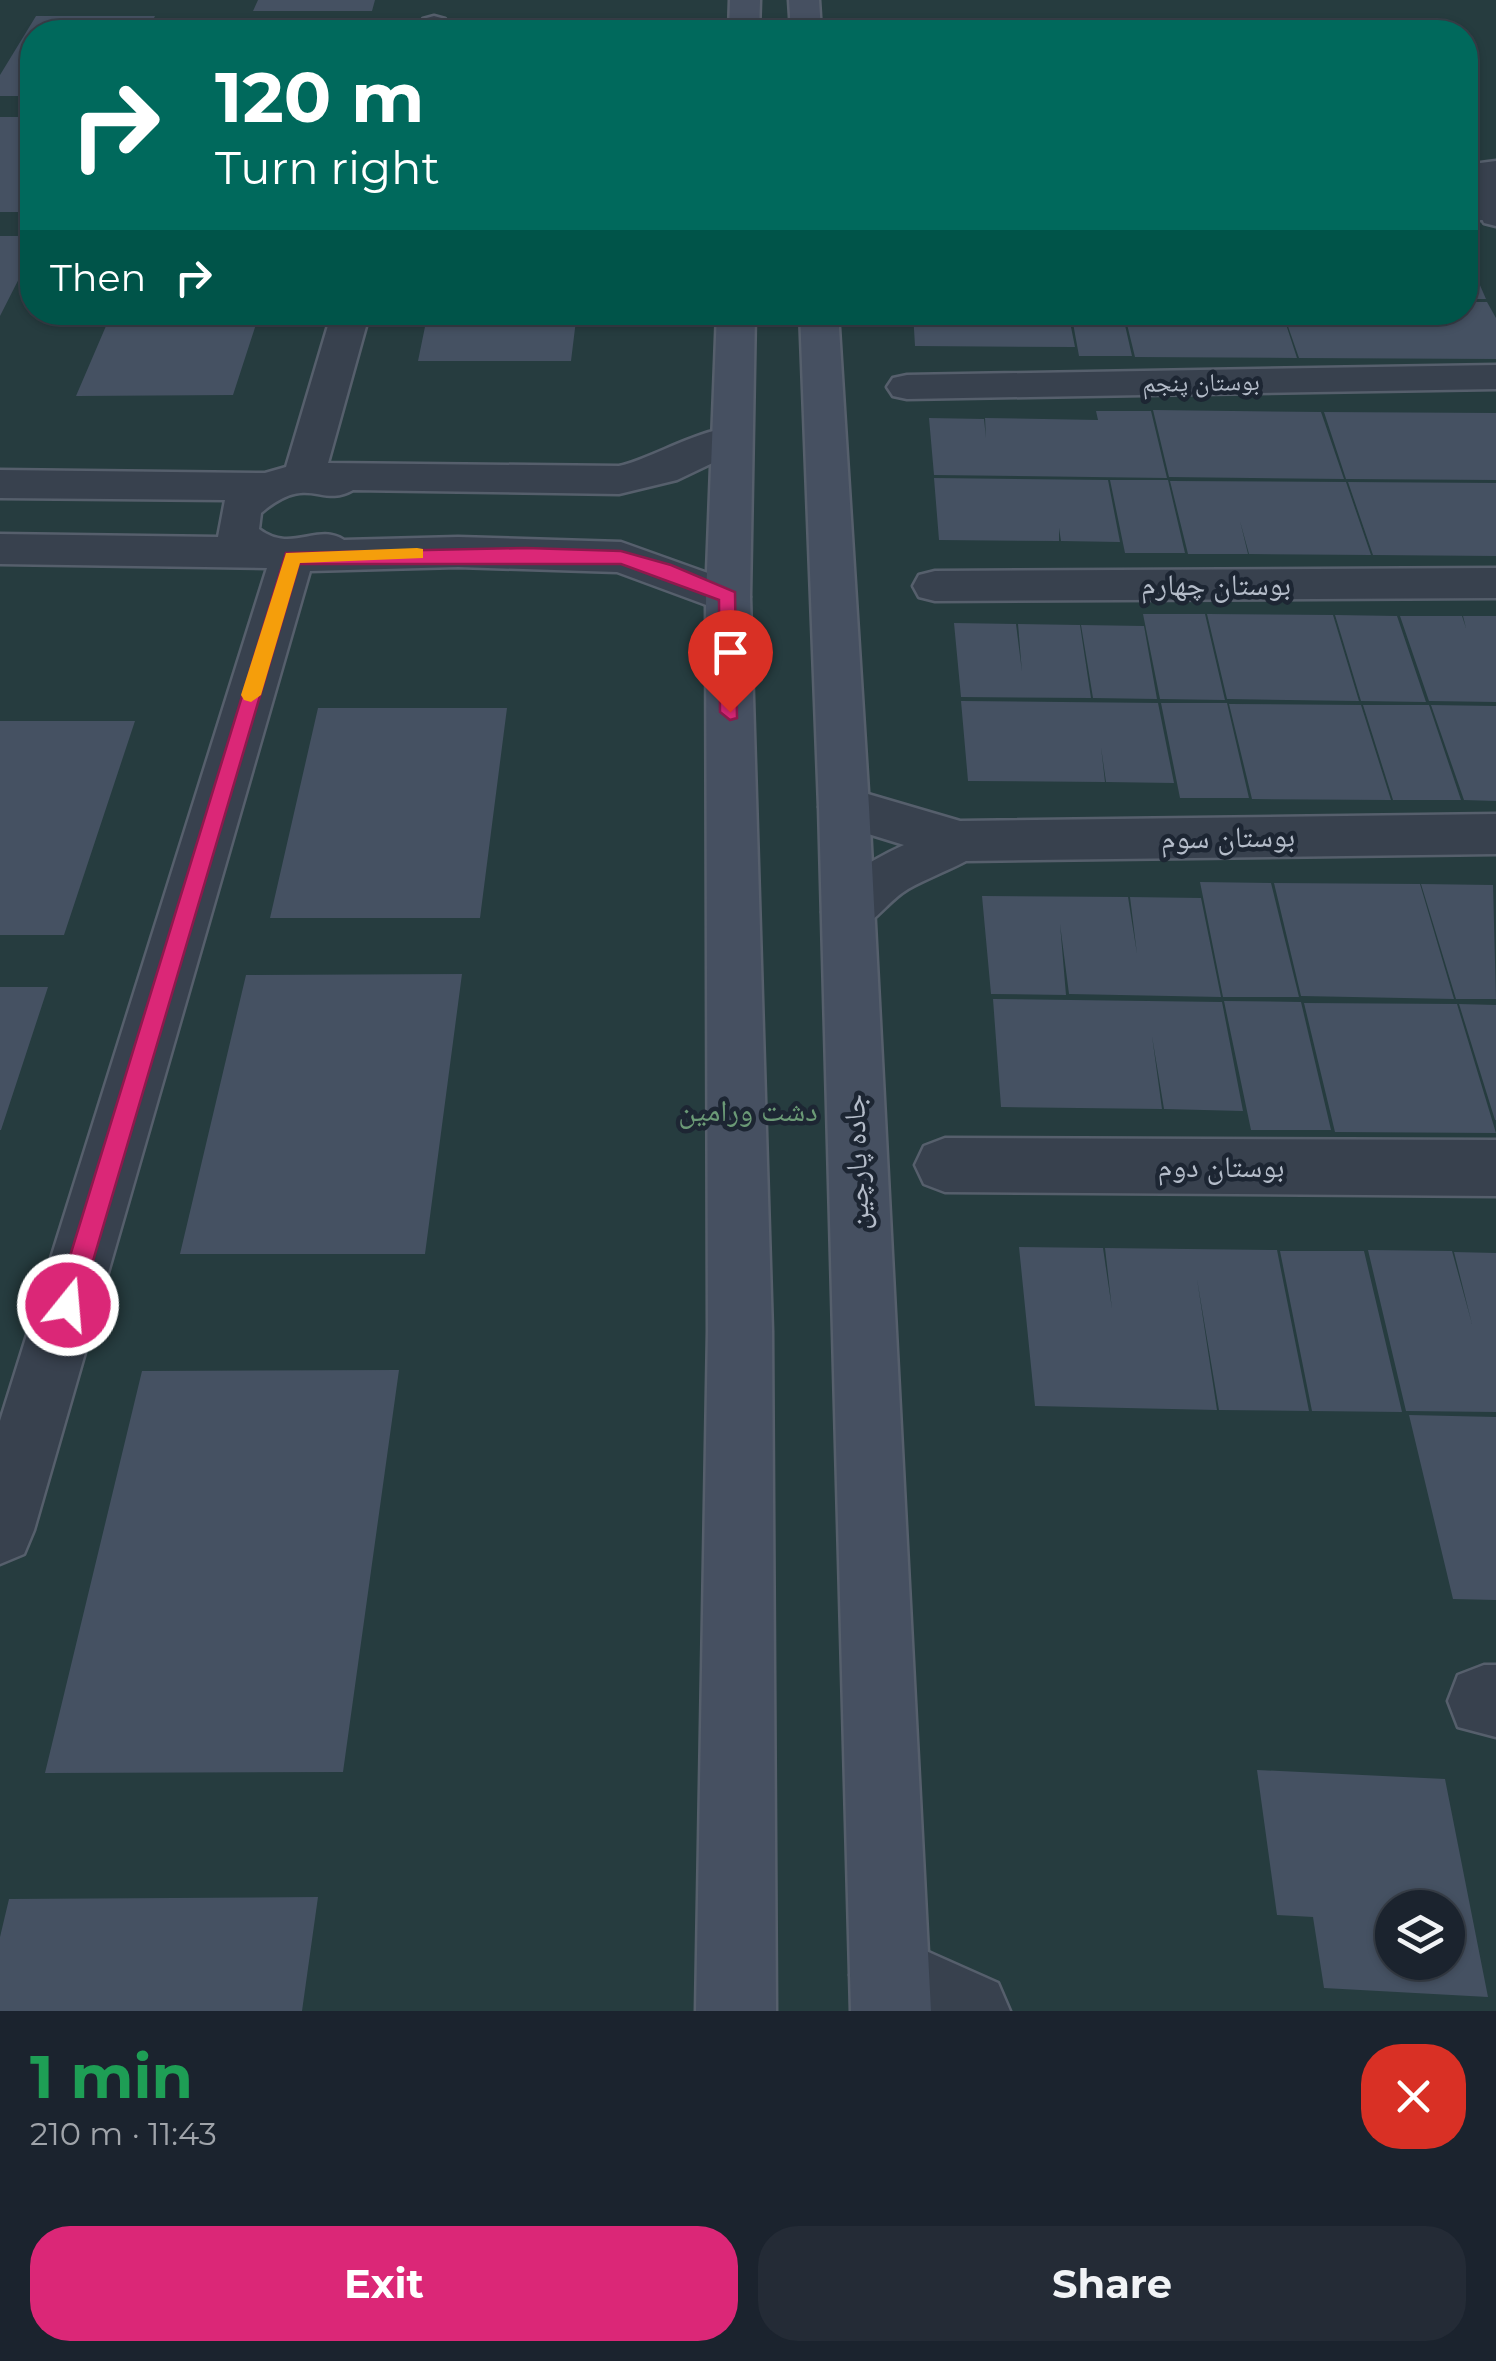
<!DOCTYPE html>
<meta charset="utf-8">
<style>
body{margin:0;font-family:Montserrat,"Noto Naskh Arabic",sans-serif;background:#242b36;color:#f1f3f6;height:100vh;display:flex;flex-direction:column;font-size:38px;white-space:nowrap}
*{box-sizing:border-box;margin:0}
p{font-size:32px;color:#a0a4aa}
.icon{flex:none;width:55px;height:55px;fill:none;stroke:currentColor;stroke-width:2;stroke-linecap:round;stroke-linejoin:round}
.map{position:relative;height:2011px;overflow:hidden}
.side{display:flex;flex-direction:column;background:#1b232e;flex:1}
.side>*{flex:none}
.banner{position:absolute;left:20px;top:20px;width:1458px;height:305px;border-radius:40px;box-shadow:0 2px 8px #0004,0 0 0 2px #39404a;background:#00695c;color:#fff;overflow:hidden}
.fabs{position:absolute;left:1375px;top:1890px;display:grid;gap:20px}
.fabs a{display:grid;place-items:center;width:90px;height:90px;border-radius:50%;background:#1b232e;box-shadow:0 2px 8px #0004,0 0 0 2px #39404a;font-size:50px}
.pin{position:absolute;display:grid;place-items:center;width:85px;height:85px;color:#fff;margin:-102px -42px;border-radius:50% 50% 50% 0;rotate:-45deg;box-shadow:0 0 10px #0007}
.pin .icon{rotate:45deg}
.me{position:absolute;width:110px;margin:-55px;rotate:17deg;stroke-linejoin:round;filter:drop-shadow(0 0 8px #0008)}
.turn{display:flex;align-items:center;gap:35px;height:210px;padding:0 30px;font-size:45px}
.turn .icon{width:130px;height:130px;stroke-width:2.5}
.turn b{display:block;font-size:70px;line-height:85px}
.then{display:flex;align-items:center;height:95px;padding:0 30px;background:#0003;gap:20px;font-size:38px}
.round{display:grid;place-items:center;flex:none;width:105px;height:105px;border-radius:40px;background:#242b36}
.summary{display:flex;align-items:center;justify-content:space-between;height:170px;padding:0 30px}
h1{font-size:60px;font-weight:700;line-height:75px;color:#1e9e55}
.action{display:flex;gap:20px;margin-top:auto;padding:20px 30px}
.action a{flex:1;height:115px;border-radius:40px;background:#db2777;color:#fff;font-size:40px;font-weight:700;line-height:115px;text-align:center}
.action a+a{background:#242b36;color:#f1f3f6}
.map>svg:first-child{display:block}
.green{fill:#263c3f;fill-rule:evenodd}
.building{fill:#455162;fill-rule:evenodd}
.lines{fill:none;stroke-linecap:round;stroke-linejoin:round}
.minor-casing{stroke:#565f6c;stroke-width:5}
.tertiary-casing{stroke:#565f6c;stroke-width:5}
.secondary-casing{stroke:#565f6c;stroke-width:5}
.minor{fill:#38414e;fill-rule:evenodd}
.tertiary{fill:#38414e;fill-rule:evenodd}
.secondary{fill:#465061;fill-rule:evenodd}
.route{fill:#db2777;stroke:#8e194d;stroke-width:2.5}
.slow{fill:#f59e0b}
.labels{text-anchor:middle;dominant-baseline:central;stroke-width:9;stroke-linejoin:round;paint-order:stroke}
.far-street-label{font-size:25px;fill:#b4bcc9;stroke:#1d2633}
.street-label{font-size:30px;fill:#b4bcc9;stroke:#1d2633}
.park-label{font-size:30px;fill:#6b9a76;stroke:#1d2633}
</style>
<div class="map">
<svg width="1496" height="2011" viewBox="0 0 1496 2011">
<rect width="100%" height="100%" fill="#242f3e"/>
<!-- green -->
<path class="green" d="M0,0H1496V2011H0ZM32,32H1465V312H32ZM1392,1908H1448V1962H1392Z"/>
<!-- building -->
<path class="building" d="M258,0H375L372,11H253Z
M36,16H155L147,32H32V96H0V75Z
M614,22L612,32H492L494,23Z
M0,117H32V212H0Z
M0,236H32V253L0,316Z
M1465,251L1486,299H1465Z
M1465,302H1487L1496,318V359L1299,358L1283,312H1465Z
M112,312H260L233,395L76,396Z
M428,312H577L571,361H418Z
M913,312H1068L1075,347L915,346Z
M1071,312H1122L1132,356H1079Z
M1124,312H1282L1297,358L1135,357Z
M1153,410L1321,412L1344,479L1169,477Z
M1096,411H1151L1167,478L934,475L929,418L984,419L986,438L985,418L1098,420Z
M1324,412L1496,413V480L1346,479Z
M934,478L1108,480L1120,542L1061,541L1059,528V541L939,540Z
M1110,480H1168L1185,553H1125Z
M1170,481L1346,482L1371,555L1249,554L1240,521L1248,554H1188Z
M1348,482L1496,483V556L1373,555Z
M1143,614H1205L1225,700L1160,699Z
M1207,614L1333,615L1359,701L1227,699Z
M1335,615L1397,616L1426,702L1361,701Z
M1400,616H1462L1466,628L1463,616H1496V702L1429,701Z
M954,623L1016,624L1022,672L1018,624L1080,625L1091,698L961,697Z
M1081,625L1144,626L1157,699L1093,698Z
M961,701L1158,703L1174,783L1106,782L1101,747L1105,782L968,781Z
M1161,703H1227L1249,798H1180Z
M1229,704L1361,705L1391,800L1252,799Z
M1363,705H1429L1461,800H1393Z
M1431,705L1496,706V801L1464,800Z
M318,708H507L480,918H270Z
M0,721H135L64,935H0Z
M1200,882L1271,883L1299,997H1223Z
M1274,883L1420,884L1454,999L1301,996Z
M1421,884L1493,885L1496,999H1456Z
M982,896L1128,897L1137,954L1130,897L1201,898L1221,997L1069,994L1060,924L1066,995L991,994Z
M462,974L425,1254H180L246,975Z
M0,987H48L1,1130H0Z
M993,999L1222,1002L1243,1111L1164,1109L1152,1036L1162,1109L1001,1107Z
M1224,1001L1301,1002L1331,1130H1251Z
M1304,1003L1457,1004L1496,1133L1335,1132Z
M1459,1004L1496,1005V1120H1495Z
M1019,1247L1103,1248L1112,1309L1105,1248L1277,1250L1309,1411L1219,1410L1197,1279L1217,1410L1035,1406Z
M1368,1250L1452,1251L1472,1324L1454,1252L1496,1253V1412L1406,1411Z
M1280,1251H1364L1402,1412L1312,1411Z
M399,1370L343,1772L45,1773L142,1371Z
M1409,1415L1496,1417V1600L1453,1599Z
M1257,1770L1445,1779L1488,1997L1324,1988L1313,1917L1277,1915ZM1392,1908H1448V1962H1392Z
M318,1897L302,2011H0V1937L9,1899Z"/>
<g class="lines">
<defs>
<path id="minor" d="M434,16L445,19L447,32H417L423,19Z
M1465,200H1496V220H1465Z
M332,312H370L328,463L619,466C655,458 713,420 746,429L752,438L746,447L677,480L619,494L353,490C320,509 309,472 261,513L259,529C292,554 317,522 344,540L458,537L621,542L744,586L750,597L744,608L728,613L617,572L458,567L310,571L34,1530L24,1554L0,1564V1421L267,568L0,564V534L218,537L225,500L0,498V470L265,473L286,467Z
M1496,365V389L907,399L893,396L887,387L893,378L907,375Z
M1496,568V598L935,601L919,597L913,586L919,575L935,571Z
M945,1138L1496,1140V1196L945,1192L924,1184L915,1165L924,1146Z
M1484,1665H1496V1737L1458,1727L1448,1701L1458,1675Z"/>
<path id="tertiary" d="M1496,161V226L1484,223L1465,184V165Z
M844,787L960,821L1496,814V854L966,861C947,871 926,879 908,889C878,907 869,941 829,927L822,912C838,879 871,860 904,845L826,821L819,807L826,793Z
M890,1935L998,1983L1010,2011H879L862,2003L850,1975L862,1947Z"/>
<path id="secondary" d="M730,0H760L759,32H729Z
M789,0H819L821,32H791Z
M717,312H755L750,597L772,1331L776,2011H696L708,1331L706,597Z
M800,312H838L869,807L931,2011H851L819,807Z"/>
</defs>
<!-- minor casing -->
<use href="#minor" class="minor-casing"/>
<!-- tertiary casing -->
<use href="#tertiary" class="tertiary-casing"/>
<!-- secondary casing -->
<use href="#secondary" class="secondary-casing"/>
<!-- minor -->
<use href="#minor" class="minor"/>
<!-- tertiary -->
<use href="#tertiary" class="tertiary"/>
<!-- secondary -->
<use href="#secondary" class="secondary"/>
</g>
<!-- route -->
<path class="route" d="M526,548L621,551L671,565L735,592L737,718L730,720L720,712L719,600L621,564H299L80,1305L77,1314L68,1318L58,1314L55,1305L286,553Z"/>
<!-- slow -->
<path class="slow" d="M417,548L423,549V558L300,563L261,695L251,702L244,700L241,695L286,553Z"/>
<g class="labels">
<!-- far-street labels -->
<g class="far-street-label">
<text transform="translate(1201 382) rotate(-1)">بوستان پنجم</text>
</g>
<!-- street labels -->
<g class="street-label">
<text x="1216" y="584">بوستان چهارم</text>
<text transform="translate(1228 837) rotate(-1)">بوستان سوم</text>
<text transform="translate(856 1162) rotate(-92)">جاده پارچین</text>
<text x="1221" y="1166">بوستان دوم</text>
</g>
<!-- park labels -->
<g class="park-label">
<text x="748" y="1110">دشت ورامین</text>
</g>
</g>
</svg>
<div class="fabs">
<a><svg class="icon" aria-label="layers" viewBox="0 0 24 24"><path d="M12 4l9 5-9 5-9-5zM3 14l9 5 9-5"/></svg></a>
</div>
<div class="pin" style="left:730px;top:712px;background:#d93025"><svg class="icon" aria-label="arrive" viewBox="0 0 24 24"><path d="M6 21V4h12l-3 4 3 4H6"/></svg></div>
<svg class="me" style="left:68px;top:1305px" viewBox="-20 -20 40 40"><circle r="17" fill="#db2777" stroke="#fff" stroke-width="3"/><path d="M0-11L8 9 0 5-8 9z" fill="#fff"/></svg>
<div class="banner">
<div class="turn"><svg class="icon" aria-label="right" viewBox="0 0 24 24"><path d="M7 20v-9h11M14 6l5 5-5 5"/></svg><div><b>120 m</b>Turn right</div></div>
<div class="then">Then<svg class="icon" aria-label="right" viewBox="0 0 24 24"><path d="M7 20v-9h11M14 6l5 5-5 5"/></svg></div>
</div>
</div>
<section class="side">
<div class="summary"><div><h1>1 min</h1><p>210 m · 11:43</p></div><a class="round" style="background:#d93025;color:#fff"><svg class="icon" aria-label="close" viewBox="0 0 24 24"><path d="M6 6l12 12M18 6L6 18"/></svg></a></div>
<div class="action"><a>Exit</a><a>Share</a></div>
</section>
